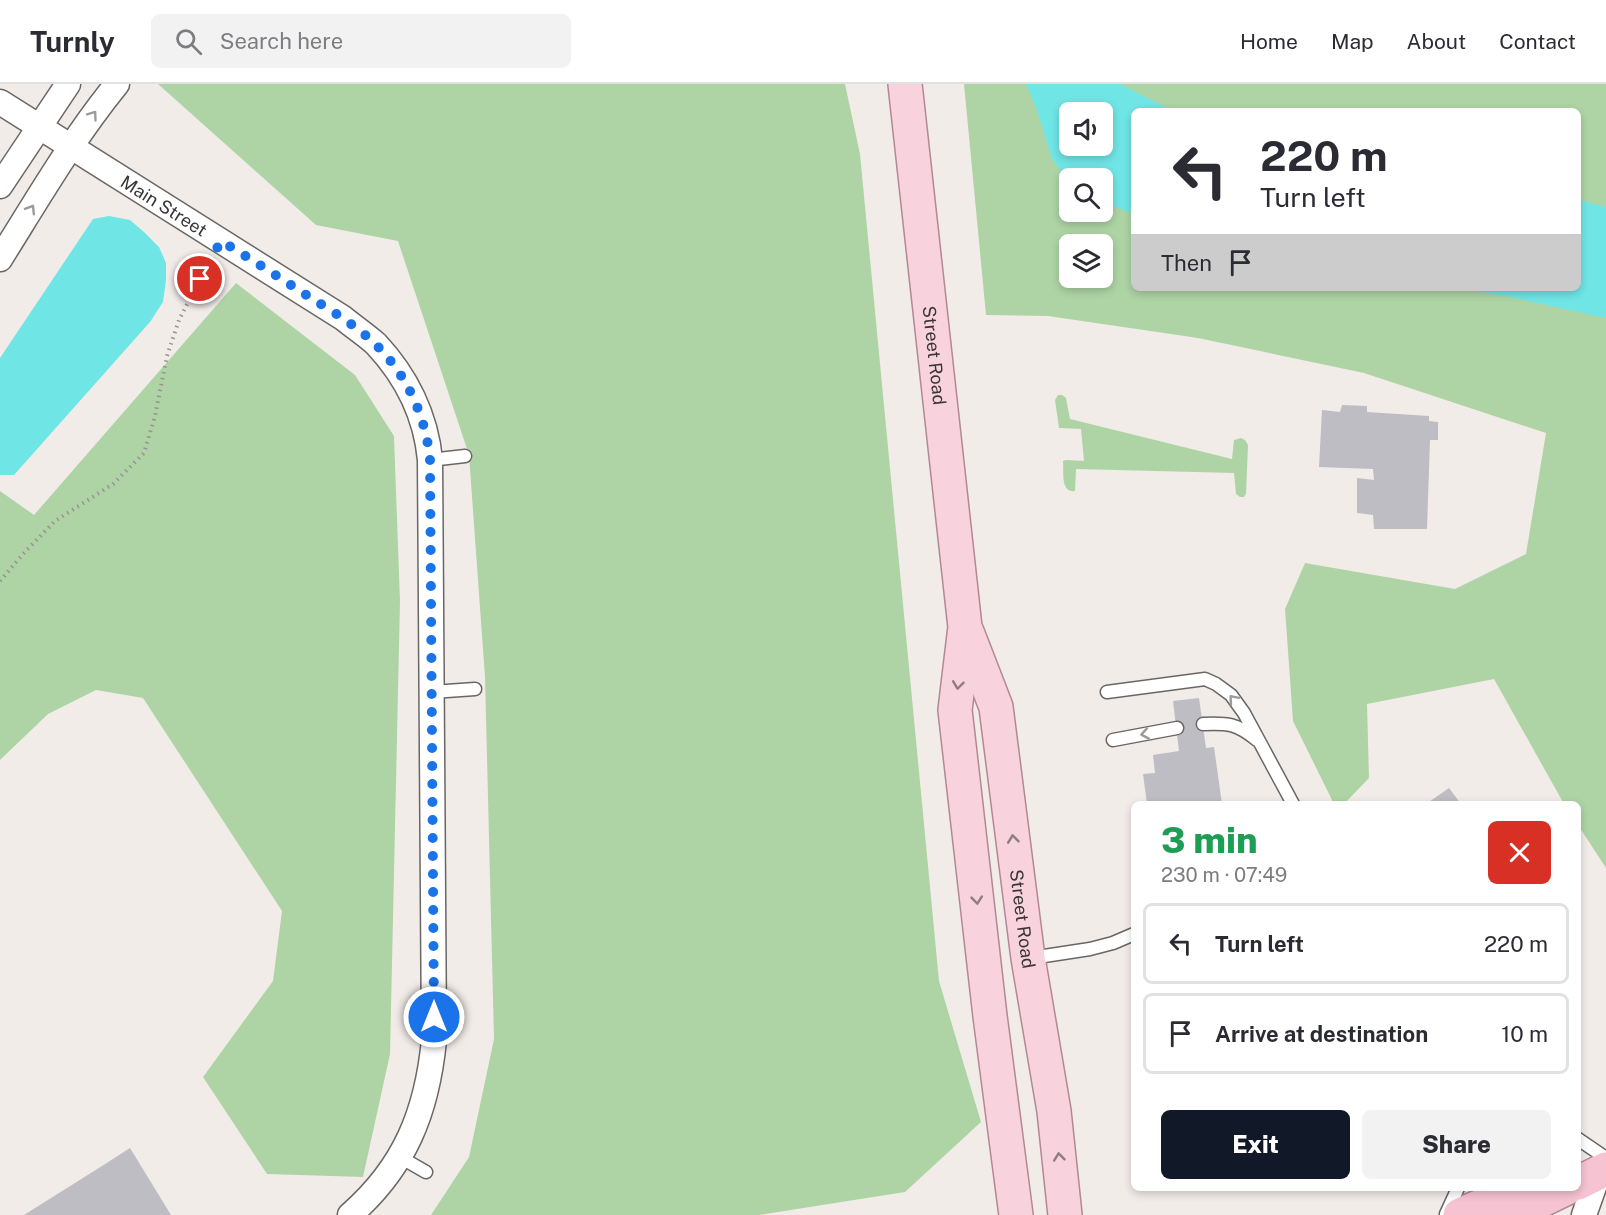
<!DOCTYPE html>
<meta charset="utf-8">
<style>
body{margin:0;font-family:"Public Sans",sans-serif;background:#f2f2f3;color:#2b2b33;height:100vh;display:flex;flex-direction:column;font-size:22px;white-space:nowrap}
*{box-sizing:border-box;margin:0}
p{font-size:20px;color:#7c7c81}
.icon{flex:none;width:33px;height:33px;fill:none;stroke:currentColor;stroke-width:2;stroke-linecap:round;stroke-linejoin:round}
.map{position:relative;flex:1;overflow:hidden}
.side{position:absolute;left:1131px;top:717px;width:450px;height:390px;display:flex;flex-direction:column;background:#fff;border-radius:9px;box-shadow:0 3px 9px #0003}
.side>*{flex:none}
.banner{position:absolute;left:1131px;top:24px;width:450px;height:183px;border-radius:9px;box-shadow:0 3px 9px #0003;background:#fff;color:#2b2b33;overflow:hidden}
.fabs{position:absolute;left:1059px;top:18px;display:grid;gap:12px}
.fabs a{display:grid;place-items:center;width:54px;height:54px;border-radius:9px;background:#fff;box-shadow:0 3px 9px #0003;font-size:30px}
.pin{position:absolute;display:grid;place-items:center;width:51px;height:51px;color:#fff;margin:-26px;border:3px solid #fff;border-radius:50%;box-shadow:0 2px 6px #0007}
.me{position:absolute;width:66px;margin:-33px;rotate:0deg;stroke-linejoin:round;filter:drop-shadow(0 0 4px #0008)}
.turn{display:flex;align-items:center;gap:21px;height:126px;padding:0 30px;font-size:27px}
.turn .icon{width:78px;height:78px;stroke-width:2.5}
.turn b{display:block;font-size:42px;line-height:51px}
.then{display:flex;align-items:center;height:57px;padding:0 30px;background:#0003;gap:12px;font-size:22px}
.round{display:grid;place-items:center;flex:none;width:63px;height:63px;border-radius:9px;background:#f2f2f3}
.head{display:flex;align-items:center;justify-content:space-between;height:102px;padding:0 30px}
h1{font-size:36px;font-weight:800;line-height:45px;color:#1e9e55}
.button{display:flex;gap:12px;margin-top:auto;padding:12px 30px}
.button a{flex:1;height:69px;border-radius:9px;background:#111827;color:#fff;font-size:24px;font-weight:800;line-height:69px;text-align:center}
.button a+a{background:#f2f2f3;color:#2b2b33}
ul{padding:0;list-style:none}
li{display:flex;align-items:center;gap:18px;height:81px;margin:0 12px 9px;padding:0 18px;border:3px solid #e1e1e2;border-radius:9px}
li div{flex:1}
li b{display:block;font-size:22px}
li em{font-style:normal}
header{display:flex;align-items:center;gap:36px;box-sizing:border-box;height:84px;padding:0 30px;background:#fff;border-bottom:2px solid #e1e1e2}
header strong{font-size:28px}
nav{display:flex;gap:33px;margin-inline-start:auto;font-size:21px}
.search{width:420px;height:54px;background:#f2f2f3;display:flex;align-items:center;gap:15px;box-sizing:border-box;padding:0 21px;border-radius:9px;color:#7c7c81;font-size:22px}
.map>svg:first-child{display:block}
.green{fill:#aed4a5;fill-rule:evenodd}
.water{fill:#70e5e6;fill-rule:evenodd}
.building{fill:#bdbdc3}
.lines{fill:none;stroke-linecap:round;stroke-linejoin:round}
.service-casing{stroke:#6b6663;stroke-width:15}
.minor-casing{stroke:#6b6663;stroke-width:27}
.primary-casing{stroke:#b38894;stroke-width:36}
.trunk-casing{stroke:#b38894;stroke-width:36}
.path{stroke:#989492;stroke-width:4;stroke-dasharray:1.5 4.5;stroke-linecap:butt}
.service{stroke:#fff;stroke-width:12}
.minor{stroke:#fff;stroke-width:24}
.primary{stroke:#f8d2dd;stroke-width:33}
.trunk{stroke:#f6c3d2;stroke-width:33}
.oneway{stroke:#9c9a9a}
.oneway2{stroke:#8f7c81}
.route{stroke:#1a73e8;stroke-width:10;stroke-dasharray:0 18}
.labels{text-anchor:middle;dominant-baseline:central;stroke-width:5;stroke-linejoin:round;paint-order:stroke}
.street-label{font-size:18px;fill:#393635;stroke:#fff9f7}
</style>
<header>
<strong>Turnly</strong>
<div class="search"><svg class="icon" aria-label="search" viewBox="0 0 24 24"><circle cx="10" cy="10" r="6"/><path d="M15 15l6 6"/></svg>Search here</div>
<nav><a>Home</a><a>Map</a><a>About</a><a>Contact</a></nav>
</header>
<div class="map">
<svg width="1606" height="1131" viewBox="0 0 1606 1131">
<rect width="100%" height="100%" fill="#f2ece9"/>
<!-- green -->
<path class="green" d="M158,0H845L860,70L939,897L981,1038L905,1108L759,1131H431L469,1073L494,955L485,593L469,371L398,157L316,141Z
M964,0H1606V784L1578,741V720H1564L1494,595L1367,620L1369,694L1344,720H1334L1293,637L1285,525L1305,479L1455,505L1526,470L1546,349L1364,289L1198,254L1048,232L986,231ZM1134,27H1578V204H1134ZM1070,28H1102V62H1070ZM1070,94H1102V128H1070ZM1070,160H1102V194H1070Z
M236,199L355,291L394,352L400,517L390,970L363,1093L267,1090L203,993L273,897L282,827L143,614L96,606L48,630L0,676V407L34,431Z
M1058,311H1062L1066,314L1070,335L1232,375L1234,356L1241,354L1245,356L1248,361L1246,410L1244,413H1240L1236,410L1234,389L1076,385L1075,407C1060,409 1064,388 1063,377L1066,376L1084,377L1081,345L1059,344L1055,316Z"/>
<!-- water -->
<path class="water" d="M1026,0H1120L1173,27H1134V130L1103,118L1102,94H1070L1069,97L1052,75L1037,26ZM1070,28H1102V62H1070Z
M1578,114L1587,118L1606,123V234L1506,212L1457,204H1578Z
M109,132L130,136L144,148L159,163L166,179V196L163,218L150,238L14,391H0V274L93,135Z"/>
<!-- building -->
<path class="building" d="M1342,321L1367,322V328L1429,332V337L1438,338V356H1430L1427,445H1374L1373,431L1357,429V394L1374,396L1373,385L1319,383L1322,326L1340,328Z
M1199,614L1206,664L1214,663L1222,720H1147L1143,690L1155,689L1153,671L1179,667L1173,617Z
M1449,704L1461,720H1426Z
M130,1064L171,1131H24L102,1082Z"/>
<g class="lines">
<defs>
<path id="service" d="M430,376L465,372
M432,608L475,605
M1107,608L1205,595L1216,600L1231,611L1244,629L1293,720
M1203,640C1228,639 1236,639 1257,656
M1113,656L1177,644
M1031,874L1090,865L1113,859L1134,850
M1578,1055L1606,1074
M400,1073L426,1088
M1446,1130L1458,1104"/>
<g id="minor">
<path id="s1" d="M0,18L343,234C354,243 366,251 376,260C406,292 426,332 430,376L434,956C427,1028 405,1083 350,1131"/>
<path d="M0,102L68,0"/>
<path d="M0,175C37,116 73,54 117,0"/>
<path d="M1584,1131L1599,1089"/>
</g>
<g id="primary">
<path id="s2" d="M905,0L965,543L955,626L990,932L1016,1131"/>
<path id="s3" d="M967,548L996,623L1028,874L1054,1027L1065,1131"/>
</g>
<path id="trunk" d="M1578,1099L1606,1085
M1460,1131L1478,1123L1496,1119L1528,1123L1567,1104"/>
</defs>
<!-- service casing -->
<use href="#service" class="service-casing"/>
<!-- minor casing -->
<use href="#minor" class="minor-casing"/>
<!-- primary casing -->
<use href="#primary" class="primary-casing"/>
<!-- trunk casing -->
<use href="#trunk" class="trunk-casing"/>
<!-- path -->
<path class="path" d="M0,497L23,470L55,437L113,400L144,369L155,332L167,272L179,236L208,179"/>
<!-- service -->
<use href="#service" class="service"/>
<!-- minor -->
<use href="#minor" class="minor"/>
<!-- primary -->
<use href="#primary" class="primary"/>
<!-- trunk -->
<use href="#trunk" class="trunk"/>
</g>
<!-- one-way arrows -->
<defs><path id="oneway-chevron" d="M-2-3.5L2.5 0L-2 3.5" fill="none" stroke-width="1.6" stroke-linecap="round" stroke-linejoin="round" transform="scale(1.5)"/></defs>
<g class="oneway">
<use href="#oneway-chevron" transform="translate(93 31) rotate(-54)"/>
<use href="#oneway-chevron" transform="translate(31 125) rotate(-58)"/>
<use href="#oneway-chevron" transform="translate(1233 615) rotate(-131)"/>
<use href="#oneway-chevron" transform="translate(1145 650) rotate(170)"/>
</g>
<g class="oneway2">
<use href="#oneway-chevron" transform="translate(958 601) rotate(97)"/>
<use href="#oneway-chevron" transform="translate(1013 755) rotate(-97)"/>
<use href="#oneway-chevron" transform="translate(977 816) rotate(84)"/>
<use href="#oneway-chevron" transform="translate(1059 1073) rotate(-96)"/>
</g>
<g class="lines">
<!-- route -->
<path class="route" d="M200,195L221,157C249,174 276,191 303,209C327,224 353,239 374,259C406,289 426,332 430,376L434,933"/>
</g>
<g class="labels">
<!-- street labels -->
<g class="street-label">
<text stroke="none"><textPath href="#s1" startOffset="194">Main Street</textPath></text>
<text stroke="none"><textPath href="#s2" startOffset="273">Street Road</textPath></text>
<text stroke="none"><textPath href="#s3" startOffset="294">Street Road</textPath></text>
</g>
</g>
</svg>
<div class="fabs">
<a><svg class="icon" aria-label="sound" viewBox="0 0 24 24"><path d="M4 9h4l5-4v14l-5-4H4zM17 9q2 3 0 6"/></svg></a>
<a><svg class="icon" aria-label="search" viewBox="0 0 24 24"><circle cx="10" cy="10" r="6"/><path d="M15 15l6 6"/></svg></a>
<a><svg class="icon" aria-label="layers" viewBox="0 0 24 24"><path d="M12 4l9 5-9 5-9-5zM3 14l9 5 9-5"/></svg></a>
</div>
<div class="pin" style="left:200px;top:195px;background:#d93025"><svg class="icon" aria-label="arrive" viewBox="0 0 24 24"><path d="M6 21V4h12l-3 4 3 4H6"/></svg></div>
<svg class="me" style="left:434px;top:933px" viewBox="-20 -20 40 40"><circle r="17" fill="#1a73e8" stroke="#fff" stroke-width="3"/><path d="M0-11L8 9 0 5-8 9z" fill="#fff"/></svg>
<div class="banner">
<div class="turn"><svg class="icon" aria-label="left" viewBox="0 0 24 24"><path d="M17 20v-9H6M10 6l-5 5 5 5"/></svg><div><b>220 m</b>Turn left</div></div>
<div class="then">Then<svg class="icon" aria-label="arrive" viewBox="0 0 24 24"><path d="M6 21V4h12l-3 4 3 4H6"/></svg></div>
</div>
<section class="side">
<div class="head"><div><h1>3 min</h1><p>230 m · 07:49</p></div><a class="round" style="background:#d93025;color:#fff"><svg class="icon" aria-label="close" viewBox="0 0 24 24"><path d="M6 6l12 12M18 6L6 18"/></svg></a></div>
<ul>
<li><svg class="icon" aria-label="left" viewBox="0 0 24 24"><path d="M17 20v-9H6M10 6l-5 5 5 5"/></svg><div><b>Turn left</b></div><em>220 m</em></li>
<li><svg class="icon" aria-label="arrive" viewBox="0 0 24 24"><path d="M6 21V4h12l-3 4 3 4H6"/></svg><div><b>Arrive at destination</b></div><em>10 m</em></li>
</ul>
<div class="button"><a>Exit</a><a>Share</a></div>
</section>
</div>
